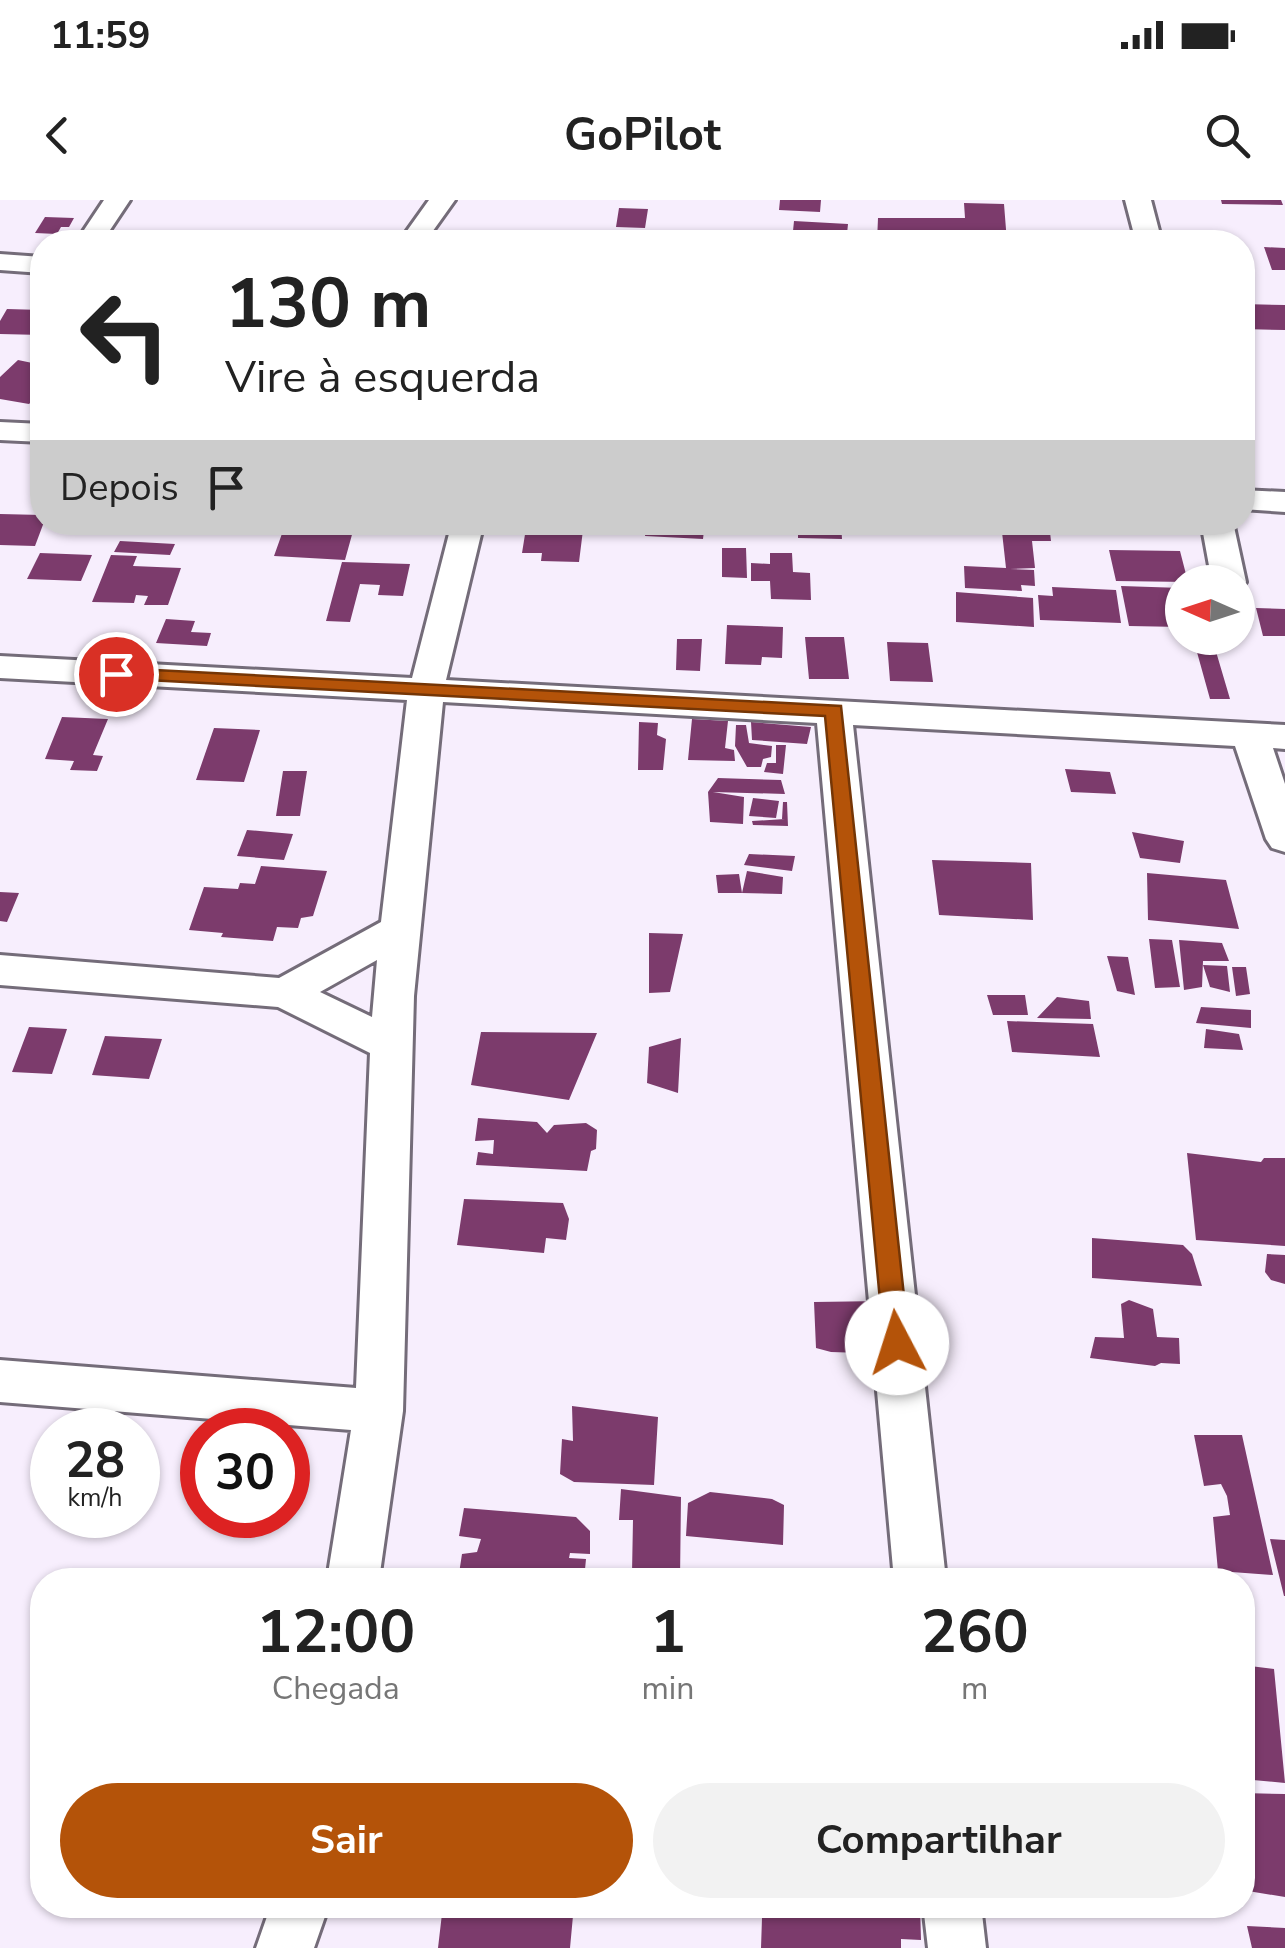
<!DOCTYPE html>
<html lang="pt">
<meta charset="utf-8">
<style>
body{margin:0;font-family:"Nunito Sans",sans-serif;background:#f2f2f2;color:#222;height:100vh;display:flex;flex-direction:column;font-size:38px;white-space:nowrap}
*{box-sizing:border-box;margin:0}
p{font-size:32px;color:#767676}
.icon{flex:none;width:55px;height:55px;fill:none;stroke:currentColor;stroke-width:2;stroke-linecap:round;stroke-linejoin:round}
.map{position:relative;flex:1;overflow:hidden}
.side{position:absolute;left:30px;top:1368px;width:1225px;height:350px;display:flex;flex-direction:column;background:#fff;border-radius:40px;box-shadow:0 2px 8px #0004}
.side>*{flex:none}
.guide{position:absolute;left:30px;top:30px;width:1225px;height:305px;border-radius:40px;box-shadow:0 2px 8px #0004;background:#fff;color:#222;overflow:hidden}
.needle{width:65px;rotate:273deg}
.controls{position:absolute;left:1165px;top:365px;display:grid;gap:20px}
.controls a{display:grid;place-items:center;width:90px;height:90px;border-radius:50%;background:#fff;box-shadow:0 2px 8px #0004;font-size:50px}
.speed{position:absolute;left:30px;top:1208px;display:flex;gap:20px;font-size:50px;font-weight:700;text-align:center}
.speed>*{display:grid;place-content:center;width:130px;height:130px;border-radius:50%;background:#fff;box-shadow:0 2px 8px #0004;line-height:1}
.speed small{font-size:25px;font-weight:400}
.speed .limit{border:15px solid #d22;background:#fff;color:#111}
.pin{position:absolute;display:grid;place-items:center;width:85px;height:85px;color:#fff;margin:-42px;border:5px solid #fff;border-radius:50%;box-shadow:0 2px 10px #0007}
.me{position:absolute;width:110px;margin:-55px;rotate:355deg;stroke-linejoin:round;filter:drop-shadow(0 0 8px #0008)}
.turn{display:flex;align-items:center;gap:35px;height:210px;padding:0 30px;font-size:45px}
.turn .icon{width:130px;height:130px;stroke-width:2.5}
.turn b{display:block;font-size:70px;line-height:85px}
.then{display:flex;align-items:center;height:95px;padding:0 30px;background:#0003;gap:20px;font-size:38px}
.eta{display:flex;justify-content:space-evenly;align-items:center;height:170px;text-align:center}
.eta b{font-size:60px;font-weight:700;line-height:70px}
.button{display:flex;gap:20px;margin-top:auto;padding:20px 30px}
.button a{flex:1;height:115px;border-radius:60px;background:#b45309;color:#fff;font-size:40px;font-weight:700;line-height:115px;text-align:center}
.button a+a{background:#f2f2f2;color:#222}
.status{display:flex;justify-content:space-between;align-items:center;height:70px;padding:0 50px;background:#fff;direction:ltr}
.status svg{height:28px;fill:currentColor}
header{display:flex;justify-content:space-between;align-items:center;height:130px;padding:0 30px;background:#fff;font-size:45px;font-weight:700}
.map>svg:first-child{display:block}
.building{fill:#7c3b6c}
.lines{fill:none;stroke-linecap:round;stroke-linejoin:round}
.minor-casing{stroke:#746c79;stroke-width:6}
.minor{fill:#fff;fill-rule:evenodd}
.route{fill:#b45309;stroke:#753606;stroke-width:2.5}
</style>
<div class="status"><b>11:59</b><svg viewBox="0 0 49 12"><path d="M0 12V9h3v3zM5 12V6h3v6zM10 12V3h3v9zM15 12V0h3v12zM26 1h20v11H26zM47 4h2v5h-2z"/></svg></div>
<header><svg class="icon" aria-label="back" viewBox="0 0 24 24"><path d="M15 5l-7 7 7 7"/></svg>GoPilot<svg class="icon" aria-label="search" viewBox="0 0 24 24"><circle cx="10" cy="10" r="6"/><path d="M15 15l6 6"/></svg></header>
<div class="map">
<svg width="1285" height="1748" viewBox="0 0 1285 1748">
<rect width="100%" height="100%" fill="#f7eefd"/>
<!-- building -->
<path class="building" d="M780,0H821L820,12L779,10Z
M1221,0H1281L1283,5L1222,4Z
M964,3L1004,4L1007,42H877L878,18H965Z
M619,8L648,9L645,28L616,27Z
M45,17L74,18L69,27H61L57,34L35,33Z
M794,21L848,24L847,34L793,31Z
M729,30L780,33L778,42H716L717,35L729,36Z
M657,32L695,34L693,42H654Z
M463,33L506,36L503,42H459Z
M1264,47L1285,48V70H1272Z
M1242,104L1285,105V130L1242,129Z
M7,109L42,110V135L0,134V121Z
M18,160L42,165V191L29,204L0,199V177Z
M0,314L42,315L44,322L35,346L0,345Z
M362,322H419L417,330H361Z
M527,322H584L579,362L541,361L542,353H522Z
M647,322H705L703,339L645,336Z
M798,322H841L842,339L798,338Z
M1029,323H1049L1051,341H1032L1035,368L1010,369L1034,370L1035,386L1021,385L1022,391L965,388L964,366L1006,368L1002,332L1031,333Z
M284,328L353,331L345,360L274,356Z
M120,341L175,344L170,355L114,352Z
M722,348H746L747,378L722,377Z
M1109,350L1180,351L1188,382L1116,381Z
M40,353L92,355L81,381L27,379Z
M770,353H792L793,372L810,373L811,400L771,399L770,381H751V363L770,364Z
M111,355L137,356L133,366L181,368L168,405H144L148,396L136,395L134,403L92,402Z
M342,362L410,364L403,396L378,395L380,385L360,384L350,422L326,421Z
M1121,386L1182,388V427L1129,426Z
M1052,387L1116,390L1121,423L1040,420L1038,395L1053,396Z
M956,392L1033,398L1034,427L956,422Z
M1256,408L1285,409V436H1263Z
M166,419L195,421L191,432L211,433L207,446L156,443Z
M727,425L783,427L782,458L762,457L761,465L725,464Z
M1178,430H1182V438H1212L1230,499H1210L1195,445H1182Z
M805,437H844L849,479H809Z
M677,439H702L700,471L676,470Z
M887,442L928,443L933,482L890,481Z
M62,517L108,519L93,555L103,556L97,571L70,570L74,561L45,559Z
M692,519L728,521L725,548L734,550L735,561L688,560Z
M639,522L658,523L657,535L666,539L663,570H638Z
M751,522L811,527L807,544L752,540Z
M736,525H746L749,543L772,546L771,557L763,559L761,567H747L735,546Z
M214,528L260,530L244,582L196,580Z
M776,545H786L783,574L764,572L767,563H776Z
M1065,569L1110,572L1116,594L1071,592Z
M283,571H307L300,616H276Z
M718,578L781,580L785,594L713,592L744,597L743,624L710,622L708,592Z
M753,598L779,601L776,618L749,616Z
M783,602H787L788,626L753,625L752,621L785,619H782Z
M247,630L293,634L284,660L237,656Z
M1132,632L1184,641L1180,663L1140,658Z
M749,654L795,656L792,671L744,665Z
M932,660L1031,663L1033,720L939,715Z
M261,666L327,671L313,716L301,718L298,728L277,727L273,741L221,737L223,733L189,730L204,687L238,689L240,683L255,684Z
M747,671L783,677L782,694L742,693Z
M1147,673L1226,680L1239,729L1148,720Z
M739,674L742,693H718L716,675Z
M0,692L19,693L7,722L0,721Z
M649,733L683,734L670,792L649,793Z
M1149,739L1172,740L1180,787L1155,788Z
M1179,740L1222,743L1229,761H1203L1202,787L1184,790Z
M1107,756L1128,757L1135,795L1117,791Z
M1203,765L1227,766L1230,792L1210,787Z
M1232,767H1246L1250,794L1236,796Z
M987,795H1025L1028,815H993Z
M1057,797L1089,801L1091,819L1037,818Z
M1201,807L1251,810V828L1196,823Z
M1007,821L1093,824L1100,857L1012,852Z
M29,827L67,829L52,874L12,872Z
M1206,829L1239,834L1243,850L1204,848Z
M481,832L597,833L569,900L471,885Z
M105,836L162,839L149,879L92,875Z
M681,838L678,893L647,883L649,847Z
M478,918L537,922L547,933L554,925L586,923L597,930L596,949L591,951L587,971L476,965L478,952L493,954L494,940L475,941Z
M1187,953L1261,962L1264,958H1285V1046L1196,1040Z
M464,999L563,1003L569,1019L566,1040L546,1038L544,1053L457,1045Z
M1092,1038L1183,1045L1192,1054L1202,1086L1092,1078Z
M1267,1054L1285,1055V1084L1271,1080L1265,1072Z
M1129,1100L1153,1109L1157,1137L1179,1138L1180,1164L1161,1163L1155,1166L1090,1158L1095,1137L1124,1138L1121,1104Z
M883,1101L894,1154L831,1152L816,1148L814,1102Z
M572,1206L658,1217L654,1285L574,1282L560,1274L562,1239L573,1241Z
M1194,1235H1242L1273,1375L1218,1371L1213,1317L1230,1315L1227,1296L1221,1284L1204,1286Z
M621,1289L681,1297L680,1380H614V1373H632L633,1320H619Z
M710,1292L772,1299L784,1305L783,1345L686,1336L688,1303Z
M464,1308L576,1317L590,1331V1354L570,1353L569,1358L586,1359L584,1380H458L462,1354L477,1352L481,1339L459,1336Z
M1270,1339L1285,1340V1396H1284Z
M1242,1465L1274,1469L1285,1583L1242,1579Z
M1242,1593L1285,1594V1697L1242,1690Z
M443,1705H574L570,1748H438Z
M769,1705H920L921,1740L901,1739V1748H761L762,1718L768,1716Z
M1247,1726L1285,1728V1748H1252Z"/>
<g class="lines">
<defs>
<path id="minor" d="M104,0H130L102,42H76Z
M429,0H455L425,42H399Z
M1125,0H1151L1162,42H1136Z
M0,54L42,57V73L0,70Z
M0,222L42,224V242L0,240Z
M1242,290L1285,292V312L1242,309Z
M452,322H484L446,480L1285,525V549L1273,548L1285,584V652L1272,648L1266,639L1235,546L853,525L946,1380H894L817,523L443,502L414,796L403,1211L379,1380H327L351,1230L0,1202V1160L356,1188L370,853L278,807L0,785V755L279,778L381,722L407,500L0,478V456L412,478ZM377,760L372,817L320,792Z
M1201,322H1233L1246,382L1241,389L1238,390V382H1212Z
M271,1705H329L314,1748H256Z
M923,1705H981L986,1748H928Z"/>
</defs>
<!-- minor casing -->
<use href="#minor" class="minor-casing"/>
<!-- minor -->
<use href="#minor" class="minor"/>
</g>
<!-- route -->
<path class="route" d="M116,468L841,506L909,1143L906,1151L897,1154L888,1151L884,1143L825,516L110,478V470Z"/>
</svg>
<div class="controls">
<a><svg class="needle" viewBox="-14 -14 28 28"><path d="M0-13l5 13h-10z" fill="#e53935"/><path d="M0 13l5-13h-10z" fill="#767676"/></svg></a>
</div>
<div class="speed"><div>28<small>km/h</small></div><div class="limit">30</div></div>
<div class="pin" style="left:116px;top:474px;background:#d93025"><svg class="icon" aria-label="arrive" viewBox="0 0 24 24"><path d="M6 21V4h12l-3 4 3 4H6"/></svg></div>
<svg class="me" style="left:897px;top:1143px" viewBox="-20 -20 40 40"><circle r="19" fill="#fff"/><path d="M0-13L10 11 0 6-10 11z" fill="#b45309"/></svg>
<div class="guide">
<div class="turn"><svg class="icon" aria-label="left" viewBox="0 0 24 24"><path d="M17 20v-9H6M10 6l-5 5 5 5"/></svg><div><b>130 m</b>Vire à esquerda</div></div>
<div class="then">Depois<svg class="icon" aria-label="arrive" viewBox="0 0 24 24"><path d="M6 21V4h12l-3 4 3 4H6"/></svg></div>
</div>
<section class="side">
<div class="eta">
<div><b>12:00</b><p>Chegada</p></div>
<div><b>1</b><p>min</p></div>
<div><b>260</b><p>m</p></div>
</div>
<div class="button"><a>Sair</a><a>Compartilhar</a></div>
</section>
</div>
